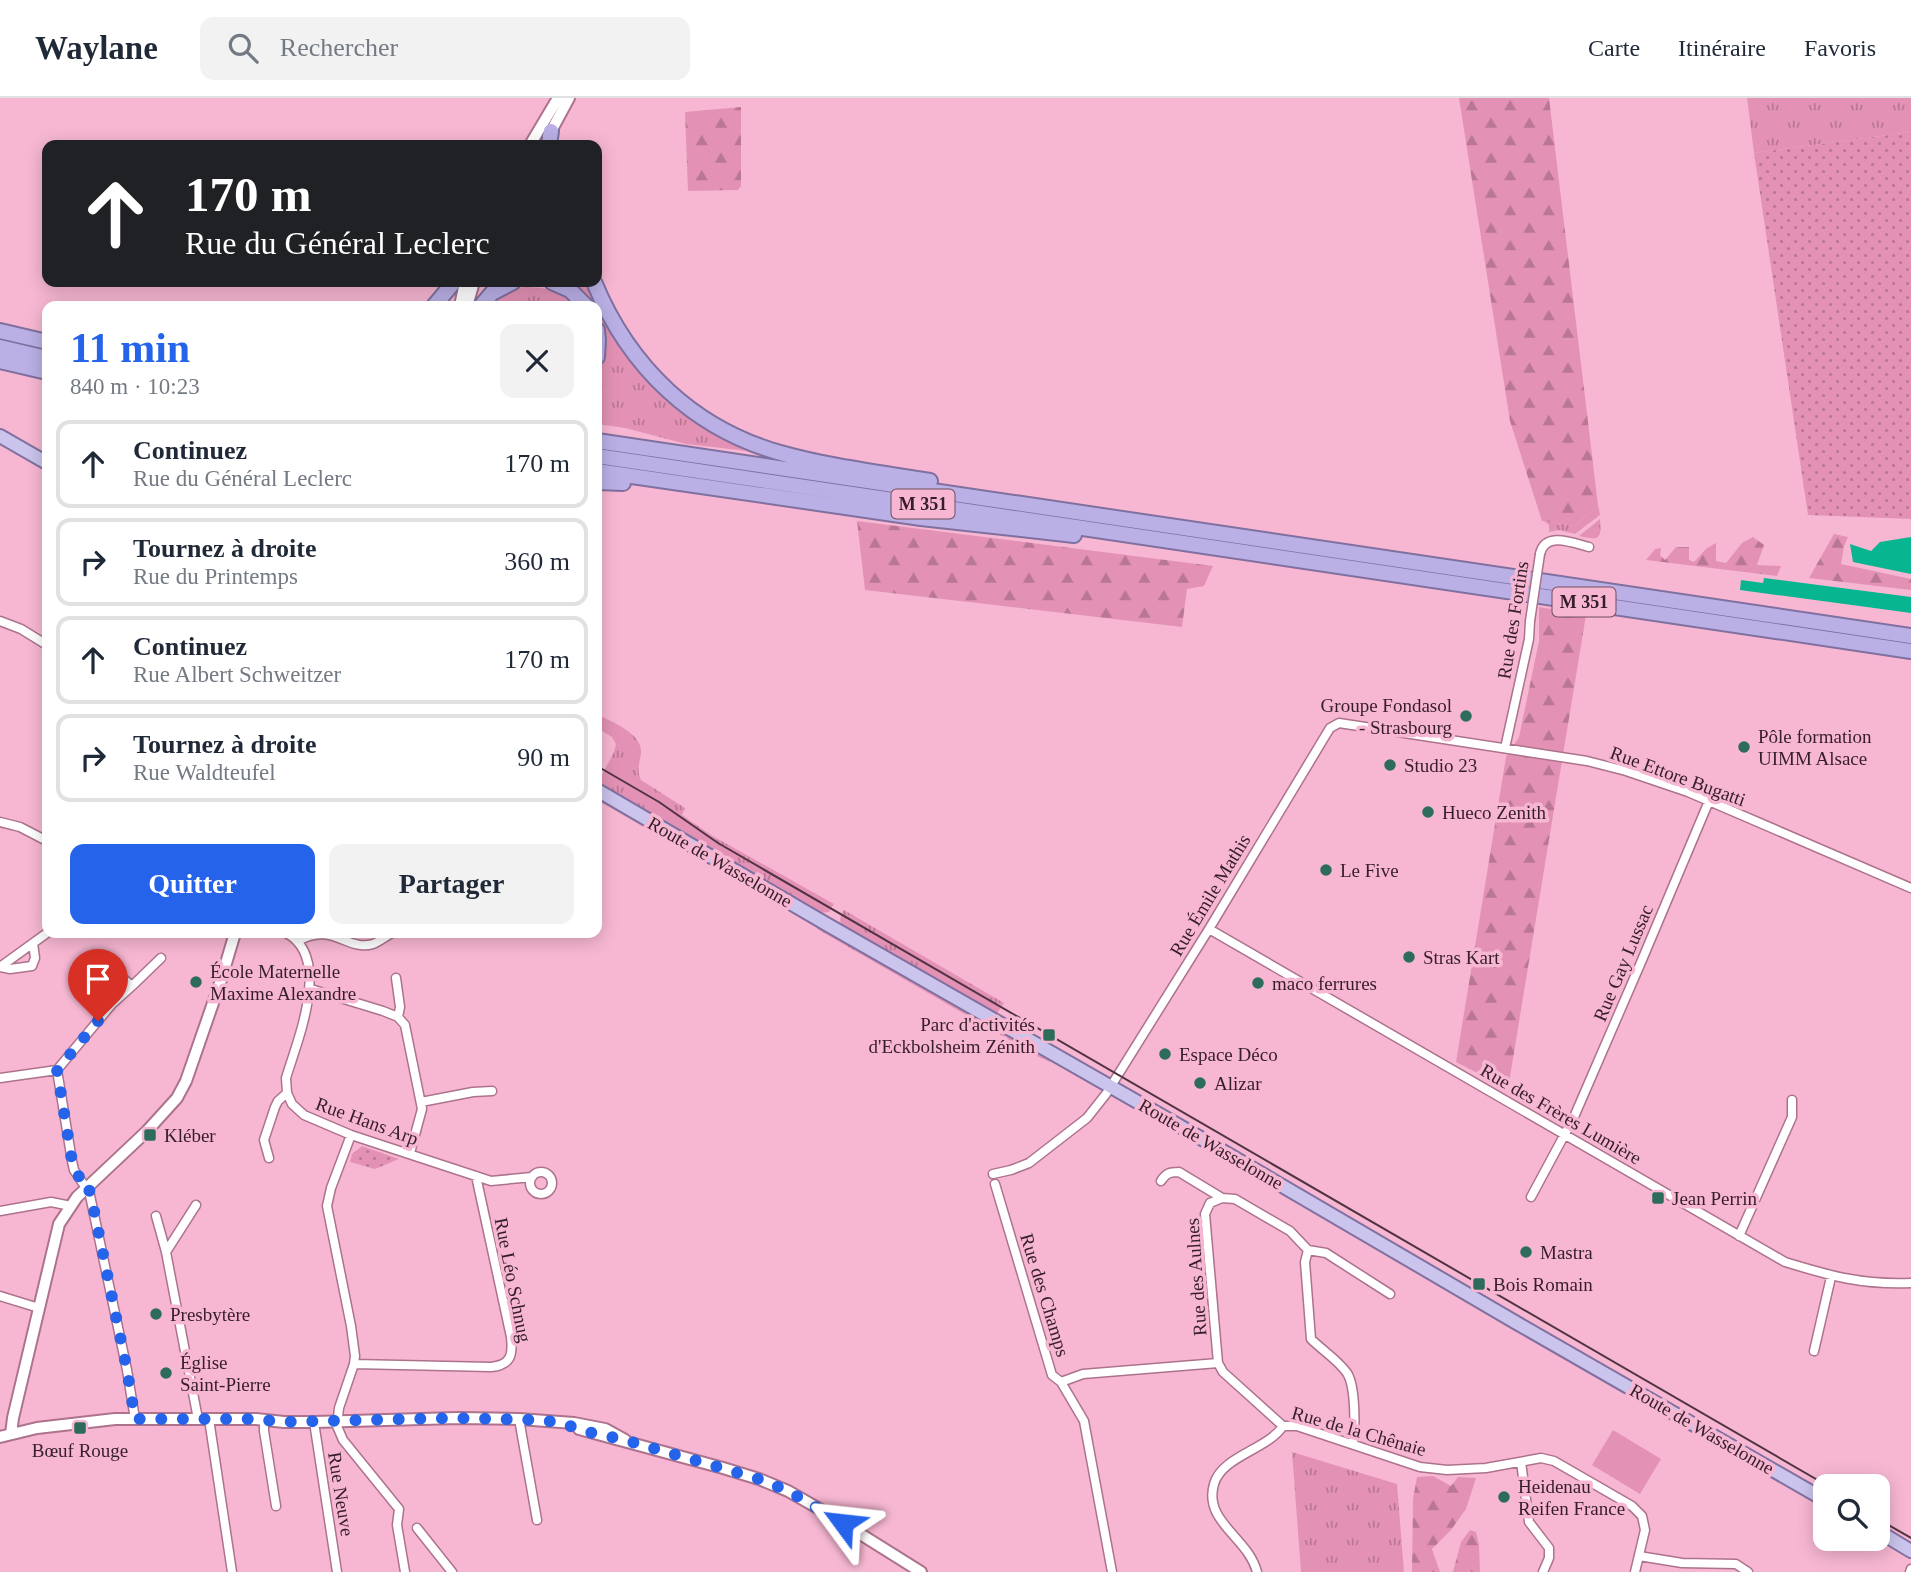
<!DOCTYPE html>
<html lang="fr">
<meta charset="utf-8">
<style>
body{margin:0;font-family:"Times New Roman",serif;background:#f2f2f3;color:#1f2937;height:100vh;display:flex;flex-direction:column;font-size:26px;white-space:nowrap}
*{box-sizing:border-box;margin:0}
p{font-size:23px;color:#747a83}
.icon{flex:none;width:38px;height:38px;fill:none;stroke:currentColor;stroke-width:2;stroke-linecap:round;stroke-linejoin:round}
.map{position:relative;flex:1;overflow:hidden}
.drawer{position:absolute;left:42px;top:203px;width:560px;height:637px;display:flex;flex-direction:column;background:#fff;border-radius:14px;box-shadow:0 4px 18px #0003}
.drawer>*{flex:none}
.top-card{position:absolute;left:42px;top:42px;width:560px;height:147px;border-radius:14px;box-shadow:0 4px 18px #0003;background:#202124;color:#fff;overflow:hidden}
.buttons{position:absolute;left:1813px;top:1376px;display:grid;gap:14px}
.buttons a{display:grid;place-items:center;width:77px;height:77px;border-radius:14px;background:#fff;box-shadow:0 4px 18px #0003;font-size:35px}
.pin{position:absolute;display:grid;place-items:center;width:60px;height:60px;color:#fff;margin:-72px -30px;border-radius:50% 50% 50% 0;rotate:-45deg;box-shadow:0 0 7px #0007}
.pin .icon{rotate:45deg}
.me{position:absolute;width:77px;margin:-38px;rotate:300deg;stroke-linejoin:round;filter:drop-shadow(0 0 5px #0008)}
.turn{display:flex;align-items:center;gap:24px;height:147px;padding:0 28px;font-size:32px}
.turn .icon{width:91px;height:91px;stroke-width:2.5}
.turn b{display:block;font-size:49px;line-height:60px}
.round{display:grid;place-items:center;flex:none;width:74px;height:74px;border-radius:14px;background:#f2f2f3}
.head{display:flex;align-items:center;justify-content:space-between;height:119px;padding:0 28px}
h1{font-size:42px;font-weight:700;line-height:52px;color:#2563eb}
.action{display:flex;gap:14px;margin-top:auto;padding:14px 28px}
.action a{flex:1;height:80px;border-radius:14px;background:#2563eb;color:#fff;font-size:28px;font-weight:700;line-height:80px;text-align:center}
.action a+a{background:#f2f2f3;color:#1f2937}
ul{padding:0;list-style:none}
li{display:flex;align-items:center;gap:21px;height:88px;margin:0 14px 10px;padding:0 14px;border:4px solid #e0e1e3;border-radius:14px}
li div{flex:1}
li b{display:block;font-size:26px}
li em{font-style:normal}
header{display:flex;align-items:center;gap:42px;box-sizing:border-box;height:98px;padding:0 35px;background:#fff;border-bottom:2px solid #e0e1e3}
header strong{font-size:33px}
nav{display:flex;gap:38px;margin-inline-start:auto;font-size:24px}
.search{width:490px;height:63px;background:#f2f2f3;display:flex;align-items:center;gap:18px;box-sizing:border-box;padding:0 24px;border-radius:14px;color:#747a83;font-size:26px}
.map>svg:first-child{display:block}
.grass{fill:url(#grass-tufts)}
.forest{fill:url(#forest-firs)}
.park{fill:url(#park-dots)}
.pitch{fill:#e392b6}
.water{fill:#07b591}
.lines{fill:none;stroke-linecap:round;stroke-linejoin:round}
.minor-casing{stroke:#ad728c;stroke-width:11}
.secondary-casing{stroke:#ad728c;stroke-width:14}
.primary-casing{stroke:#80709f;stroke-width:16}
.trunk-casing{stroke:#80709f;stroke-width:18}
.minor{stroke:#fff;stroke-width:8}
.secondary{stroke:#fff;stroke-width:10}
.primary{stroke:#cbc4ec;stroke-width:12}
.trunk{stroke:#bab0e6;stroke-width:14}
.tram{stroke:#503340;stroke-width:2}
.minor-bridge-casing{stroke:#ad728c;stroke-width:11;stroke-linecap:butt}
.minor-bridge{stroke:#fff;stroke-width:8}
.route{stroke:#2563eb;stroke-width:12;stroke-dasharray:0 21.6}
.poi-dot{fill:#2d6c5a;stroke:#f7b7d2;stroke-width:2.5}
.labels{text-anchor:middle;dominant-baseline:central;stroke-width:7;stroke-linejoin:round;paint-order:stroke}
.shield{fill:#f7b7d2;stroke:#704c5c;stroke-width:2}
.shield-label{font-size:18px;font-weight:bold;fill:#361e29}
.street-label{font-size:19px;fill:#361e29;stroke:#f7b7d2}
.poi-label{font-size:19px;fill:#361e29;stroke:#f7b7d2;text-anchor:start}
</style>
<header>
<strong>Waylane</strong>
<div class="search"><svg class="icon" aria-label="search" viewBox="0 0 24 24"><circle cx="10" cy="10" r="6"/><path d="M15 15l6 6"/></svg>Rechercher</div>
<nav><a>Carte</a><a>Itinéraire</a><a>Favoris</a></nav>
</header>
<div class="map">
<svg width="1911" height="1474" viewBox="0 0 1911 1474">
<defs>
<pattern id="grass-tufts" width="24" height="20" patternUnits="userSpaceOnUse" patternTransform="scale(1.75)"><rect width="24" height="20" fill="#e392b6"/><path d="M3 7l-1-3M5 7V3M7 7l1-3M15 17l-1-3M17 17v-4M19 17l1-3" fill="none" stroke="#b97794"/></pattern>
<pattern id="forest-firs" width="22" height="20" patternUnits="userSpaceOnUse" patternTransform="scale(1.75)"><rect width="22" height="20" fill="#e392b6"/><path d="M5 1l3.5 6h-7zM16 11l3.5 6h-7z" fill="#b97794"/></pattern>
<pattern id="park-dots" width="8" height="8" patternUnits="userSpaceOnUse" patternTransform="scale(1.75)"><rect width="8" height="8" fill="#e392b6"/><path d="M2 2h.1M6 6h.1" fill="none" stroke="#b97794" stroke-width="1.8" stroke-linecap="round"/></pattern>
</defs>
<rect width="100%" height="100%" fill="#f7b7d2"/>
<!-- grass -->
<path class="grass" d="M1747,0H1911V34L1754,55Z
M566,184H590L639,269L756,352V354L686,346L625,330L597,326C597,309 594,290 597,274C598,265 603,257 603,247C603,234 597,221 597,208H591Z
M524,189C545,189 561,192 576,208H487L504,194Z
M1598,407L1600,417L1575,436L1559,432L1549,434V427L1544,423L1574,428Z
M1600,421C1602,443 1598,442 1579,438Z
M597,616C611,624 643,635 641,655C640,665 636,671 641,682L685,710L682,717L711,737L834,806L829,814L819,815L600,688C599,674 614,661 616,646L612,639L597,630Z
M597,698L814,825L813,827L597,702Z
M844,812L1004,905L995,918L844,830C838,823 840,819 844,812Z
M818,826L1051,962L1050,964L1039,959L817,831Z
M1292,1354L1397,1386L1404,1474H1301Z"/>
<!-- forest -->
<path class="forest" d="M1459,0H1549L1598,407L1574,428L1542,423L1510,323Z
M741,9V88L738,92L688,93L685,14Z
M857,423L1213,468L1204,488L1187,491L1182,529L865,492Z
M1834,436L1848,439L1844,448L1841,466L1911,481V492L1809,480Z
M1753,439L1764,447L1757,467L1781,468L1777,478L1646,462L1655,451L1661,450L1660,457L1665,462L1676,449H1689V462L1694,464L1707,450L1716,445V463L1726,465L1742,445Z
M1539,509L1586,517L1508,991L1456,964L1506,659L1519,639L1539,543Z
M1433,1378L1451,1388L1458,1379L1476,1380L1466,1411L1451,1432L1432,1451L1440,1474H1412L1413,1401L1417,1379Z
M1470,1432L1476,1434L1479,1447L1480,1474H1453L1461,1444Z"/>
<!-- park -->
<path class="park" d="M1911,34V421L1808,417L1754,55Z
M362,1048L399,1061L375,1071L350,1064L352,1056Z"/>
<!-- pitch -->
<path class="pitch" d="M1613,1332L1661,1361L1640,1396L1592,1367Z"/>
<!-- water -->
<path class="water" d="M1911,439V476L1853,464L1850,446L1871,453L1880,444Z
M1764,480L1911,499V515L1740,492L1741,482L1763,485Z"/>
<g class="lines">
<defs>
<path id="minor" d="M1540,456C1545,433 1573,445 1589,449
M0,523L21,531L47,547
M1505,650L1529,541L1530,523
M0,724L20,729L47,743
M1209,831L1785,1164C1831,1178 1862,1187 1911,1185
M286,835C333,859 297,943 286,980L287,995L292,1006L304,1017L351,1037L491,1083L532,1079
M298,843C333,823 347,854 373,846C379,844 386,838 392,835
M0,869L47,835
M0,869L10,871L32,868L35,860L33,845
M396,880L400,909L398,919
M132,888L161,860
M311,891L383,913L398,919L405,927L422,1011L410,1055
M57,972L112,906L132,888L119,877L103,889L112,906
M0,980L57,972L72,1063L74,1072L86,1090
M421,1004L473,994L492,993
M351,1037L331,1090L327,1108L351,1228L355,1258L354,1266L339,1310L337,1328L343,1342L399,1411L397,1427L405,1474
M269,1060L264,1042L275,1009L278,1003L287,995
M530 1085a11 11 0 1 1 22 0a11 11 0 1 1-22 0Z
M993,1076L1011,1072L1029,1065L1087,1020L1106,996L1209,831L1330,630L1339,625L1587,663L1626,673L1688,694L1911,790
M1161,1083C1166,1075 1170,1074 1179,1074L1222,1100
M995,1086L1052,1277L1061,1284L1084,1323L1112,1474
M88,1088L127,1272L135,1321
M1531,1099L1574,1019L1642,862L1709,703
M0,1113L51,1104L71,1108
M156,1118L166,1154L198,1321
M1739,1138L1792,1019V1002
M1308,1152L1290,1133L1235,1101L1222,1100L1210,1105L1205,1116L1218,1265L1223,1274L1283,1328H1297L1420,1369L1447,1372L1486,1370L1541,1360L1554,1363L1632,1408L1642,1418L1645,1432L1635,1474
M166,1154L196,1107
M0,1198L39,1210
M1814,1253L1831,1179
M354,1266L491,1269C511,1267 513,1257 511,1239L476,1078
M1061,1284L1083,1276L1218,1265
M209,1321L232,1474
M264,1321V1333L276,1408
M519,1321L537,1422
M314,1324L337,1474
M1353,1346C1355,1330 1356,1289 1347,1275C1338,1262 1322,1252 1311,1241L1305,1164L1308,1152L1326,1155L1390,1196
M1521,1364L1529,1424L1549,1450V1460L1543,1474
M417,1430L452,1474
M1639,1458L1682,1465L1736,1466L1748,1474
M1257,1474C1248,1439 1203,1424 1214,1386C1222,1358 1267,1352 1283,1328
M1910,1474L1911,1471"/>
<path id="secondary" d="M548,39L569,0
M530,47L558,0
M460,208L465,184
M467,208L474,184
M579,1331L723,1370L759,1381L788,1393L830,1417L921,1474
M11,1336L13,1320L59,1126L77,1099L147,1033L177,1000L186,983L221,882L235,835
M0,1339L37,1330L115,1321H256L284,1324H314L458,1320L519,1321L574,1325L605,1331L625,1342"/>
<path id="primary" d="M0,338L47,365
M597,692L828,827L1197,1038L1515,1224L1825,1402
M1878,1433L1911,1453"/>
<path id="trunk" d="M549,47L551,33
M552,184L570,192L586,208
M594,184C629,269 694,332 784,356C831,369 882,375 930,383
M434,208L454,184
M481,208L492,195L513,184
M597,232L598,242L597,259
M0,233L47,244
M0,249L47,260
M0,263L47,274
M597,343L1911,538
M597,358L1911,553
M597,373L921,420L1074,437
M597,384L623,385"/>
</defs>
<!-- minor casing -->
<use href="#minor" class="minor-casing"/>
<!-- secondary casing -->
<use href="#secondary" class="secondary-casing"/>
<!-- primary casing -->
<use href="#primary" class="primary-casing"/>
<!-- trunk casing -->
<use href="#trunk" class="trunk-casing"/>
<!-- minor -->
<use href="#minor" class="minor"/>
<!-- secondary -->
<use href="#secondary" class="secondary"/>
<!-- primary -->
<use href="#primary" class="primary"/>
<!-- trunk -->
<use href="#trunk" class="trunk"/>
<!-- tram -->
<path class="tram" d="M597,668L659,704L718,745L1828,1388
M1878,1421L1911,1440"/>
<defs>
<path id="minor-bridge" d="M1530,523L1540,456"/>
</defs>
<!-- minor-bridge casing -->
<use href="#minor-bridge" class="minor-bridge-casing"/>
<!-- minor-bridge -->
<use href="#minor-bridge" class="minor-bridge"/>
</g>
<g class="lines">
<!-- route -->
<path class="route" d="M98,923L57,972L72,1063L75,1072L86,1090L88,1088L91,1098L127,1272L135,1321H256L284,1324L458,1320L538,1322L557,1324L592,1335L625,1342L759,1381L788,1393L843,1425"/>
</g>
<!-- markers -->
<g class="poi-dot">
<circle cx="1466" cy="618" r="7"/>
<circle cx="1744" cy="649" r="7"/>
<circle cx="1390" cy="667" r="7"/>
<circle cx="1428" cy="714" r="7"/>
<circle cx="1326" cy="772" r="7"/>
<circle cx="1409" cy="859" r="7"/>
<circle cx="196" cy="884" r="7"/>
<circle cx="1258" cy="885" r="7"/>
<rect x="1042" y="930" width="14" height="14" rx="3.5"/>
<circle cx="1165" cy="956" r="7"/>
<circle cx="1200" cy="985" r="7"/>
<rect x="143" y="1030" width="14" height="14" rx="3.5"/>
<rect x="1651" y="1093" width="14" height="14" rx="3.5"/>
<circle cx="1526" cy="1154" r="7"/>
<rect x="1472" y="1179" width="14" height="14" rx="3.5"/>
<circle cx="156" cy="1216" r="7"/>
<circle cx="166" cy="1275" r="7"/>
<rect x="73" y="1323" width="14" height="14" rx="3.5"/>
<circle cx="1504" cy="1399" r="7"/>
</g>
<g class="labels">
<!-- shield labels -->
<g class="shield">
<rect x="891.5" y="391.5" width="63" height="29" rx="5"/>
<rect x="1552.5" y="489.5" width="63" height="29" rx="5"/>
</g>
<g class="shield-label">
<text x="923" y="406">M 351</text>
<text x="1584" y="504">M 351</text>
</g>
<!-- street labels -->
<g class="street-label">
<text transform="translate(1513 522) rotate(-81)">Rue des Fortins</text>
<text transform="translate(1678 678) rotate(20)">Rue Ettore Bugatti</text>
<text transform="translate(720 764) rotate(30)">Route de Wasselonne</text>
<text transform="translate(1210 797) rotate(-59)">Rue Émile Mathis</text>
<text transform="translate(1623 865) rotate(-67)">Rue Gay Lussac</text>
<text transform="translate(1561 1016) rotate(30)">Rue des Frères Lumière</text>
<text transform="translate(367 1023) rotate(20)">Rue Hans Arp</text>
<text transform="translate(1211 1046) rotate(30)">Route de Wasselonne</text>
<text transform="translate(1196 1179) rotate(-94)">Rue des Aulnes</text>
<text transform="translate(513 1182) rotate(79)">Rue Léo Schnug</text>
<text transform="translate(1045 1197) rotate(73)">Rue des Champs</text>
<text transform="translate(1702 1331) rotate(30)">Route de Wasselonne</text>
<text transform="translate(1359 1333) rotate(16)">Rue de la Chênaie</text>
<text transform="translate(341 1396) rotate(81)">Rue Neuve</text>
</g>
<!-- poi labels -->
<g class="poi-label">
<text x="1452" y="607" text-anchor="end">Groupe Fondasol<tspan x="1452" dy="22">- Strasbourg</tspan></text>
<text x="1758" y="638">Pôle formation<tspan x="1758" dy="22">UIMM Alsace</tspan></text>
<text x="1404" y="667">Studio 23</text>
<text x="1442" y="714">Hueco Zenith</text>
<text x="1340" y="772">Le Five</text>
<text x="1423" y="859">Stras Kart</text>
<text x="210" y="873">École Maternelle<tspan x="210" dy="22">Maxime Alexandre</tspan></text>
<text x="1272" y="885">maco ferrures</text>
<text x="1035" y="926" text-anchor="end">Parc d'activités<tspan x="1035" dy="22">d'Eckbolsheim Zénith</tspan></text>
<text x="1179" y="956">Espace Déco</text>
<text x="1214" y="985">Alizar</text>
<text x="164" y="1037">Kléber</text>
<text x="1672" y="1100">Jean Perrin</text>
<text x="1540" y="1154">Mastra</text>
<text x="1493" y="1186">Bois Romain</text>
<text x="170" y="1216">Presbytère</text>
<text x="180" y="1264">Église<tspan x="180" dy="22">Saint-Pierre</tspan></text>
<text x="80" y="1352" text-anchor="middle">Bœuf Rouge</text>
<text x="1518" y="1388">Heidenau<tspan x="1518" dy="22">Reifen France</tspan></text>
</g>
</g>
</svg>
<div class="buttons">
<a><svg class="icon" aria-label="search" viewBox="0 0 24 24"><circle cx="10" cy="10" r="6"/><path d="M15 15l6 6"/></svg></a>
</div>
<div class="pin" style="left:98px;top:923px;background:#d93025"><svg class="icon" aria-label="arrive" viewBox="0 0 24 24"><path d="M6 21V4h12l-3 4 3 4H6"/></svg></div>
<svg class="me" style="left:843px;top:1425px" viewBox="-20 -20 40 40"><path d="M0-17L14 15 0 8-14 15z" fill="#2563eb" stroke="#fff" stroke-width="4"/></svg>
<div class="top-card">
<div class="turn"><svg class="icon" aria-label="ahead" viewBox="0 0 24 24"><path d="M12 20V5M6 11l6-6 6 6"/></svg><div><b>170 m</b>Rue du Général Leclerc</div></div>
</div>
<section class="drawer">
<div class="head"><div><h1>11 min</h1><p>840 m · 10:23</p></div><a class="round"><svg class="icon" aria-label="close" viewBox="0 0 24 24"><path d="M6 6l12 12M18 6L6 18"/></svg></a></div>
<ul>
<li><svg class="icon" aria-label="ahead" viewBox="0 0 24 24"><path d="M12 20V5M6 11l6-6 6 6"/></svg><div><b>Continuez</b><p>Rue du Général Leclerc</p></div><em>170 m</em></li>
<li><svg class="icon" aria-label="right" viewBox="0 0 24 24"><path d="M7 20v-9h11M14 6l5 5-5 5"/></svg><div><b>Tournez à droite</b><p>Rue du Printemps</p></div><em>360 m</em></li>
<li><svg class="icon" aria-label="ahead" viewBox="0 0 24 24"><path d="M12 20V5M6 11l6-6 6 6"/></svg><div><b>Continuez</b><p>Rue Albert Schweitzer</p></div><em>170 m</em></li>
<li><svg class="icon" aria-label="right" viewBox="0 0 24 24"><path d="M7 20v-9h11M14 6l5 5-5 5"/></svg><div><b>Tournez à droite</b><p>Rue Waldteufel</p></div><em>90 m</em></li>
</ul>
<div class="action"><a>Quitter</a><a>Partager</a></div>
</section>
</div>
